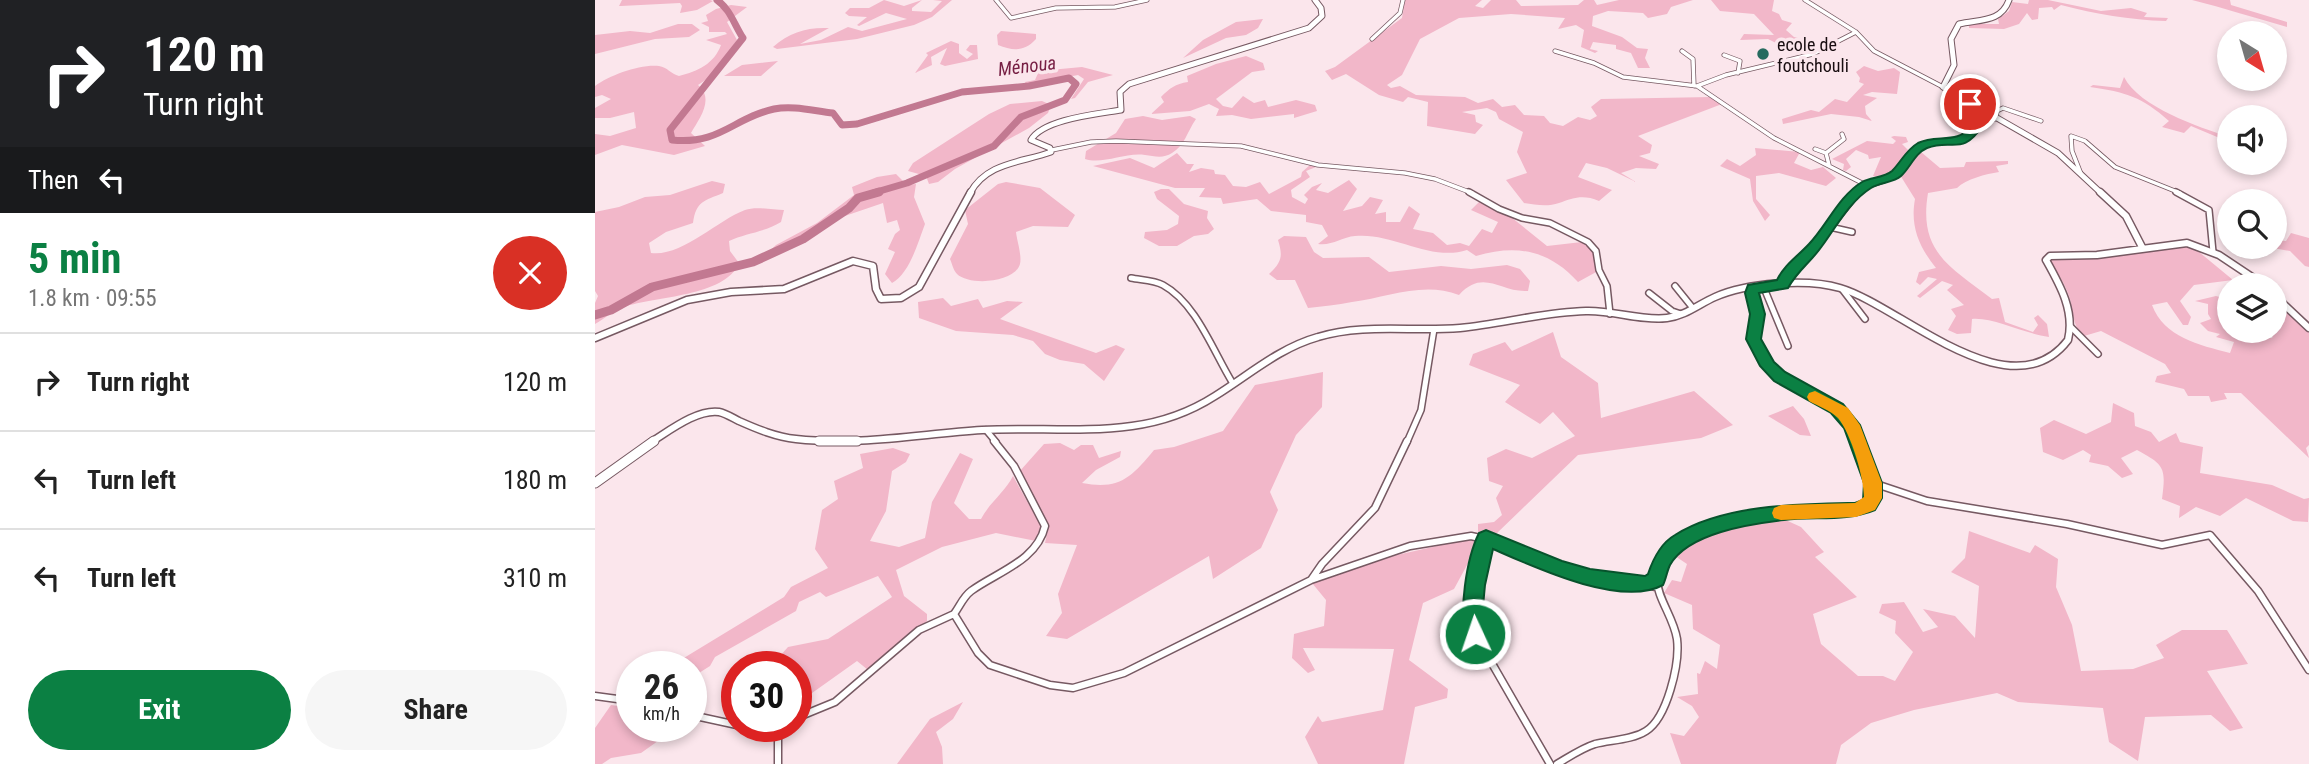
<!DOCTYPE html>
<meta charset="utf-8">
<style>
body{margin:0;font-family:"Roboto Condensed",sans-serif;background:#f6f6f6;color:#222;height:100vh;display:flex;flex-direction:column;font-size:26px;white-space:nowrap}
*{box-sizing:border-box;margin:0}
p{font-size:23px;color:#767676}
.icon{flex:none;width:38px;height:38px;fill:none;stroke:currentColor;stroke-width:2;stroke-linecap:round;stroke-linejoin:round}
.map{position:relative;flex:1;overflow:hidden}
.details{display:flex;flex-direction:column;background:#fff;width:595px}
.details>*{flex:none}
.guide{background:#202124;color:#fff;overflow:hidden}
.needle{width:46px;rotate:143deg}
.fabs{position:absolute;left:1622px;top:21px;display:grid;gap:14px}
.fabs a{display:grid;place-items:center;width:70px;height:70px;border-radius:50%;background:#fff;box-shadow:0 4px 10px #0003;font-size:35px}
.speed{position:absolute;left:21px;top:651px;display:flex;gap:14px;font-size:35px;font-weight:700;text-align:center}
.speed>*{display:grid;place-content:center;width:91px;height:91px;border-radius:50%;background:#fff;box-shadow:0 4px 10px #0003;line-height:1}
.speed small{font-size:18px;font-weight:400}
.speed .limit{border:10px solid #d22;background:#fff;color:#111}
.pin{position:absolute;display:grid;place-items:center;width:60px;height:60px;color:#fff;margin:-30px;border:4px solid #fff;border-radius:50%;box-shadow:0 2px 7px #0007}
.me{position:absolute;width:77px;margin:-38px;rotate:357deg;stroke-linejoin:round;filter:drop-shadow(0 0 5px #0008)}
.turn{display:flex;align-items:center;gap:24px;height:147px;padding:0 28px;font-size:32px}
.turn .icon{width:91px;height:91px;stroke-width:2.5}
.turn b{display:block;font-size:49px;line-height:60px}
.then{display:flex;align-items:center;height:66px;padding:0 28px;background:#0003;gap:14px;font-size:26px}
.round{display:grid;place-items:center;flex:none;width:74px;height:74px;border-radius:37px;background:#f6f6f6}
.head{display:flex;align-items:center;justify-content:space-between;height:119px;padding:0 28px}
h1{font-size:42px;font-weight:700;line-height:52px;color:#0b8043}
.cta{display:flex;gap:14px;margin-top:auto;padding:14px 28px}
.cta a{flex:1;height:80px;border-radius:42px;background:#0b8043;color:#fff;font-size:28px;font-weight:700;line-height:80px;text-align:center}
.cta a+a{background:#f6f6f6;color:#222}
ul{padding:0;list-style:none}
li{display:flex;align-items:center;gap:21px;height:98px;padding:0 28px;border-top:2px solid #e0e0e0}
li div{flex:1}
li b{display:block;font-size:26px}
li em{font-style:normal}
main{display:flex;flex:1;min-height:0}
.map>svg:first-child{display:block}
.green{fill:#f2b7c9}
.lines{fill:none;stroke-linecap:round;stroke-linejoin:round}
.river-far1{stroke:#c27991;stroke-width:7}
.river{stroke:#c27991;stroke-width:9}
.street-far2-casing{stroke:#765962;stroke-width:5}
.street-far1-casing{stroke:#765962;stroke-width:8}
.street-casing{stroke:#765962;stroke-width:9}
.secondary-far2-casing{stroke:#765962;stroke-width:7}
.secondary-far1-casing{stroke:#765962;stroke-width:9}
.secondary-casing{stroke:#765962;stroke-width:11}
.street-far2{stroke:#fff;stroke-width:3.5}
.street-far1{stroke:#fff;stroke-width:5}
.street{stroke:#fff;stroke-width:6}
.secondary-far2{stroke:#fff;stroke-width:5}
.secondary-far1{stroke:#fff;stroke-width:6}
.secondary{stroke:#fff;stroke-width:9}
.route{fill:#0b8043;stroke:#07532c;stroke-width:2}
.slow{fill:#f59e0b}
.poi-dot{fill:#266b5f;stroke:#fbe6ec;stroke-width:2.5}
.labels{text-anchor:middle;dominant-baseline:central;stroke-width:7;stroke-linejoin:round;paint-order:stroke}
.far-poi-label{font-size:18px;fill:#180d10;stroke:#fbe6ec;text-anchor:start}
.far-water-label{font-size:19px;font-style:italic;fill:#761e43;stroke:#fbe6ec}
</style>
<main>
<section class="details">
<div class="guide">
<div class="turn"><svg class="icon" aria-label="right" viewBox="0 0 24 24"><path d="M7 20v-9h11M14 6l5 5-5 5"/></svg><div><b>120 m</b>Turn right</div></div>
<div class="then">Then<svg class="icon" aria-label="left" viewBox="0 0 24 24"><path d="M17 20v-9H6M10 6l-5 5 5 5"/></svg></div>
</div>
<div class="head"><div><h1>5 min</h1><p>1.8 km · 09:55</p></div><a class="round" style="background:#d93025;color:#fff"><svg class="icon" aria-label="close" viewBox="0 0 24 24"><path d="M6 6l12 12M18 6L6 18"/></svg></a></div>
<ul>
<li><svg class="icon" aria-label="right" viewBox="0 0 24 24"><path d="M7 20v-9h11M14 6l5 5-5 5"/></svg><div><b>Turn right</b></div><em>120 m</em></li>
<li><svg class="icon" aria-label="left" viewBox="0 0 24 24"><path d="M17 20v-9H6M10 6l-5 5 5 5"/></svg><div><b>Turn left</b></div><em>180 m</em></li>
<li><svg class="icon" aria-label="left" viewBox="0 0 24 24"><path d="M17 20v-9H6M10 6l-5 5 5 5"/></svg><div><b>Turn left</b></div><em>310 m</em></li>
</ul>
<div class="cta"><a>Exit</a><a>Share</a></div>
</section>
<div class="map">
<svg width="1714" height="764" viewBox="0 0 1714 764">
<rect width="100%" height="100%" fill="#fbe6ec"/>
<!-- green -->
<path class="green" d="M27,0H115L118,1L102,10L85,13L87,6L85,3L26,6H24Z
M289,0L309,6L327,0L317,8V11L336,12L347,1L338,0H357L337,17L319,25L262,39L182,49L178,47C195,32 212,27 234,28L205,44L226,40L253,27L267,31L312,19L291,13L264,26L262,25L272,17L254,16L250,13L255,8H274Z
M810,0H887L880,6L888,8L896,0H921L926,6L983,5L989,0H999L1002,5L1024,0H1098L1076,7L1072,14L1053,18L1048,13L1013,11L998,16L997,26L1027,37L1042,48L1053,49L1050,58L1055,68H1043L1036,53L1021,49V45L998,42L995,49L1003,51L1000,53L986,47L989,30L981,25L963,29L970,18L916,14L864,18L825,39L807,75L792,85L796,88L805,86L821,95L870,97L883,103L898,99L907,107L920,105L929,115L949,116L955,123L968,126L983,117L995,120L1002,116L996,107L1006,99L1116,97L1127,104L1043,136L1057,145L1055,153L1044,156L1064,164L1061,169L1041,168L1026,173L1041,182L1012,168L991,163L983,177L1017,190L1004,201C988,194 978,198 964,203C953,207 941,205 929,203L911,180L932,173L922,152L928,132L904,119L901,112L892,108L867,112L880,115L881,122L888,125L880,134L832,126L833,102L813,97L808,102L784,95L751,74L737,80L730,71L740,67L807,18Z
M1116,0H1179L1177,11L1184,14L1187,20L1197,23L1191,30L1199,37L1231,45L1214,54L1207,45L1187,46L1173,39L1145,40L1149,34L1179,35L1159,14L1125,11Z
M1434,0H1453L1506,11L1536,8L1552,13L1549,17L1573,18L1571,21C1534,20 1501,14 1466,5L1459,10L1457,7L1444,8L1443,19L1437,20L1432,13L1424,24L1409,29L1374,28V24H1404L1403,19L1414,11L1417,2L1433,4Z
M1597,0H1635L1636,5L1692,22V27C1660,18 1629,8 1597,0Z
M136,5L152,7L132,22L142,40L115,77L103,85C120,99 104,119 96,133L110,146L79,155L27,145L0,155V134L15,136L41,128L39,112L15,118H0V108L16,99L7,95L0,97V86C15,75 45,64 64,66C72,67 76,74 84,76C103,71 119,64 126,45L111,40L132,34L130,32H114V27L106,23L113,21L111,15L121,9Z
M668,19L663,28L651,35L631,38L588,58L608,40L641,22Z
M83,24H97L105,30L94,37L60,39L0,54V35L35,31L55,33Z
M406,31L441,34V39C429,52 418,51 403,45L402,35Z
M356,41L364,44V53L372,59L378,54L371,50L375,45H382L383,59L350,66L345,64L352,48L336,57L337,65L320,73L333,55L331,53Z
M651,56L668,63L670,70L657,72L621,99L628,106L637,108L648,96L659,103L670,100L673,107L701,100L720,105L722,111L699,118V114L656,119L637,115L621,116L624,109L614,104L595,111L556,114L569,102L566,97C575,88 580,84 593,82L592,76L621,64Z
M183,61L166,76H129L147,65Z
M1269,66L1283,71L1299,68L1305,72L1302,94L1277,92L1268,95L1287,99L1282,98L1270,106L1271,114L1277,121L1264,117L1236,114L1188,124L1187,119L1216,110L1224,112L1240,99L1252,102L1269,84L1264,82L1265,78L1261,72Z
M487,67L518,75L493,82L480,98L476,99L489,79L483,75L431,85L430,82L440,80L444,71Z
M1529,77C1544,107 1604,127 1634,137V142L1596,126L1589,133L1567,127L1574,121C1547,97 1531,92 1495,87L1498,85L1525,88Z
M447,101L456,105L453,113L434,128L360,169L343,182L334,184L331,176L313,171L318,163L394,114L415,104Z
M548,116L567,120L595,116L601,119C592,132 590,145 577,153C568,159 559,156 550,155C530,152 508,165 490,159L491,151L521,133L530,119Z
M1299,136L1311,137L1313,142L1307,144L1315,152L1301,171L1289,179L1278,176L1286,157L1274,159L1273,155L1261,150L1251,159L1256,167L1251,171L1248,170L1249,164L1237,159L1272,141L1298,144L1301,141L1296,137Z
M1160,148L1205,152L1199,163L1216,170L1228,167L1241,178L1231,186L1184,173L1161,176V199L1175,215L1170,221L1158,201L1155,179L1125,166L1132,159L1145,166L1161,155Z
M1326,152L1345,168L1369,167L1371,162L1413,161V164L1401,166L1404,172C1391,174 1371,179 1362,188L1333,193C1323,253 1356,267 1397,299L1404,298L1410,322L1438,332L1443,325L1439,318L1443,315L1452,324L1454,337C1430,334 1398,317 1377,319L1376,333L1362,334L1353,330L1361,316L1356,309L1369,305L1352,290L1358,285L1347,281L1325,298L1322,296L1342,279L1333,277L1325,285L1321,282L1324,272L1341,268C1324,247 1315,226 1320,199L1305,175L1315,159Z
M582,153L592,164H599L594,172L606,168L619,170L620,174L630,175L638,186L651,187L665,182L674,194L706,177L707,172L715,165L721,167L711,171L715,177L696,190L697,197L710,204L713,199L709,195L717,187L727,183L721,190L733,193L754,180L762,189L748,211L767,206L775,197L788,200L780,214L791,212V222H805L814,206L825,214L818,229L838,233L852,245L865,243L874,246L887,229L897,233L903,222L876,210L884,202L911,213L952,246L987,242L1000,252L1003,271L983,282C954,250 922,244 881,256L872,250C836,262 797,232 760,236C747,237 737,246 723,244L733,236L727,225L711,222V215L676,211L662,199L628,204L626,198L604,197L610,188H580L498,166L535,158L559,168Z
M301,174L312,185L321,184L319,197L330,224C323,242 315,273 297,283L290,274L300,252L293,249L300,234L305,230L302,220L292,223L288,203L244,218L219,235L200,240L168,257L181,245L222,223L259,195L257,187L282,177Z
M117,181L130,184L128,193C109,201 101,201 98,223L71,232L54,243L56,253C87,257 121,221 150,210C161,206 178,210 189,210L186,222C170,232 151,233 134,241L135,251L144,263C130,297 60,296 29,307C19,310 9,319 0,324V303L3,296L0,291V212L24,207L50,197L75,195Z
M411,182L445,188L480,215L473,227L438,226L421,232C422,241 427,255 425,264C420,283 374,286 362,274C358,270 357,263 355,259L373,224L370,210L403,184Z
M566,189H574L589,204L613,211L612,218L619,229L613,234L599,236L582,246H564L549,238L550,232L572,230L583,224L584,216L562,199L559,192Z
M1696,233L1714,238V267L1710,266L1695,251L1678,248L1669,257L1649,251L1648,247H1680V240L1691,241Z
M689,236L711,237L719,252L728,258L774,257L794,272L846,266L876,269L912,265L925,269L935,281L933,291C905,293 889,268 864,295C829,281 793,297 757,302C742,305 728,306 713,308L700,280H682L674,274C687,262 688,256 683,240Z
M1592,245L1598,247L1638,280L1599,285L1585,301L1596,317L1593,325H1588L1572,302L1557,305C1569,337 1604,345 1635,353L1639,342L1621,337L1625,334L1613,331L1605,323L1616,319L1613,314V304L1600,301L1621,296L1634,300V331H1645L1654,338H1677L1680,331V298L1714,330V445L1711,448L1714,458L1646,393H1629L1632,399L1616,402L1614,396H1593L1589,389L1560,382L1562,376L1576,373L1570,364L1506,331L1489,336C1476,325 1479,311 1474,296C1469,282 1463,273 1454,262L1458,258Z
M348,298L356,306L383,299L388,308L412,301L428,302L405,319L501,353L521,345L530,349L509,381L489,364L465,360L450,354L438,341L418,335L361,331L324,318L323,302Z
M958,332L966,357L1003,383L1006,418L1099,391L1138,425L1106,438L983,455L901,534H883V524L899,522L907,515L901,498L908,486L894,481L892,458L911,449L937,458L980,436L958,412L945,424L910,402L925,385L874,365L878,354L910,342L917,351Z
M728,372L727,407L701,435L675,492L683,510L666,548L618,579L614,556L472,639L451,636L467,613L463,594L482,545L450,543L454,525L424,472L449,444L465,443L479,450L486,445H498L504,458L526,451L525,457L501,470L487,483C524,490 536,478 559,450L579,447L628,431L660,385Z
M1518,403L1539,413L1540,426L1556,432L1564,442L1581,433L1585,442L1608,447L1605,473L1677,485L1709,499L1714,498L1713,522L1698,521L1651,498L1625,516L1601,507L1584,518L1585,506L1567,499C1571,468 1570,465 1542,450L1526,458L1538,474L1527,478L1513,466L1494,462L1496,455L1488,450L1468,460L1448,452L1445,428L1459,420L1491,434L1516,422Z
M1198,406L1209,419L1216,436L1205,435L1173,416Z
M298,448L315,454L311,462L297,471L291,511L275,541L304,547L330,538L337,502L365,453L378,459L359,503L374,519H386C395,502 410,492 418,476L447,528L441,541L401,533L347,547L301,570L309,596L332,614V621L273,670L262,661L203,703L201,667H175L193,647L233,639L297,597L283,576L231,597L225,592L204,602L201,611L120,657L115,666L96,678V667H74L189,597L196,587L233,568L220,549L227,510L243,499L239,481L268,468L265,454Z
M1184,517L1206,527L1229,552L1220,557L1262,597L1218,614L1226,644L1263,676H1288L1300,681L1318,652L1300,633L1301,621L1284,613L1287,604L1309,602L1328,632L1343,627L1328,609L1360,616L1380,638L1384,586L1356,572L1370,558L1374,531L1435,553L1440,545L1463,559L1461,587L1477,625L1486,671L1538,669L1569,658L1561,645L1587,630H1632L1653,664L1612,671L1648,728L1635,731L1616,715L1550,717L1543,761L1514,742L1508,708L1423,702L1402,693L1319,710L1276,723L1246,745L1241,764H1086L1075,733L1089,736L1104,717L1097,706L1082,697L1103,694L1102,673L1105,674L1110,661L1122,669L1125,645L1098,629L1097,605L1069,593L1077,580L1086,582L1092,564L1077,554L1100,537Z
M873,539L884,543L859,589L828,603L814,660L853,689L852,698L820,707L809,764H723L710,737L723,716L727,722L788,710L799,649L708,648L720,670L713,673L697,658L699,634L729,626L731,600L717,583L802,555Z
M368,702L358,719L341,732L347,747L348,764H302L335,719Z
M16,705L37,708V726H95L70,736L46,753L16,758L7,764H0V728Z"/>
<g class="lines">
<!-- river-far1 -->
<path class="river-far1" d="M122,0C135,9 139,24 148,38L75,130L77,140C125,145 138,118 179,109C198,105 219,111 238,113L247,125L262,124L367,92L434,86L474,78L481,84L470,100L426,117L399,146L312,183L278,193"/>
<!-- river -->
<path class="river" d="M0,315L16,310L57,287L158,262L208,239L254,208L263,198L284,192"/>
<defs>
<path id="street-far2" d="M401,0L416,18L461,8L520,7L552,0
M1210,0L1261,32L1279,51L1348,87
M1261,32L1218,54L1131,75L1102,86L1179,138L1271,185
M777,39L805,13L808,0
M960,51L999,63L1028,77L1102,86
M1087,51L1098,59L1099,86
M1129,55L1145,61L1143,73
M1400,119L1402,111L1408,108L1446,121
M1220,149L1231,153L1234,165
M457,150L496,142L521,141L646,146L723,165L810,173L840,179L877,193
M1231,153L1249,139L1247,134
M1486,174L1477,151L1476,136L1490,141L1520,167L1585,193
M1261,193C1274,183 1290,184 1302,174C1314,165 1317,149 1333,143C1353,137 1370,145 1383,125L1375,104"/>
<path id="street-far1" d="M874,192L904,209L927,218L955,223L993,242L1001,251L1004,270L1012,286L1015,314
M1581,192L1614,210L1618,252
M1235,227L1257,232
M536,278C546,280 559,280 568,285C601,303 618,351 637,382
M1188,285L1198,268L1222,244L1263,192
M1080,286L1097,307
M1169,288L1193,346
M1158,289C1155,299 1162,305 1162,315C1162,322 1158,329 1158,337C1159,371 1217,394 1242,408L1251,416L1262,442
M1247,289L1270,319
M1054,293L1077,311L1086,314
M1476,327L1503,354
M391,430L401,442
M812,442L826,410L839,329"/>
<path id="street" d="M1278,483L1332,501L1472,524L1567,545L1615,535L1663,591L1714,670
M891,538L880,585V634L955,764
M716,580L815,546L876,536L903,542L960,568L1061,587
M359,614C365,606 368,597 376,591C402,572 442,561 450,526L419,466L399,441
M0,696L37,701
M96,715L142,725
M201,718L240,702L324,630L359,614L383,653L395,665L455,685L478,688L529,673L716,580L727,564L780,508L812,441
M152,726H174
M183,726V764
M962,764C974,757 987,748 1000,744C1015,740 1037,740 1051,731C1072,718 1085,664 1082,639C1077,606 1041,579 1079,548C1112,520 1162,512 1204,511C1228,510 1256,518 1276,502L1278,483L1261,441"/>
<path id="secondary-far2" d="M1414,0C1406,23 1384,19 1364,24L1356,39L1359,65L1348,87L1463,153L1506,193
M375,193C392,162 426,163 456,152L455,148L436,140C448,119 503,114 526,110L525,92L534,84L714,28L727,16L726,8L720,0"/>
<path id="secondary-far1" d="M1505,192L1531,216L1547,247
M1680,296L1714,328
M0,338L92,300L136,292L189,289L258,261L278,266L281,289L286,299L306,298L324,287L376,192
M56,442C74,431 102,409 124,412C130,413 138,418 144,421C162,429 181,437 201,439C263,446 325,434 387,430C437,427 487,433 537,426C567,422 595,412 620,396C654,375 684,348 723,337C768,323 818,332 865,328C907,324 948,312 991,311C1018,310 1045,321 1072,318C1090,316 1104,304 1120,297C1151,283 1212,278 1245,288C1304,305 1416,415 1473,340C1480,311 1465,285 1451,260L1455,256L1502,255L1592,243L1624,255L1669,285"/>
<path id="secondary" d="M224,441H262
M0,483L59,441"/>
</defs>
<!-- street-far2 casing -->
<use href="#street-far2" class="street-far2-casing"/>
<!-- street-far1 casing -->
<use href="#street-far1" class="street-far1-casing"/>
<!-- street casing -->
<use href="#street" class="street-casing"/>
<!-- secondary-far2 casing -->
<use href="#secondary-far2" class="secondary-far2-casing"/>
<!-- secondary-far1 casing -->
<use href="#secondary-far1" class="secondary-far1-casing"/>
<!-- secondary casing -->
<use href="#secondary" class="secondary-casing"/>
<!-- street-far2 -->
<use href="#street-far2" class="street-far2"/>
<!-- street-far1 -->
<use href="#street-far1" class="street-far1"/>
<!-- street -->
<use href="#street" class="street"/>
<!-- secondary-far2 -->
<use href="#secondary-far2" class="secondary-far2"/>
<!-- secondary-far1 -->
<use href="#secondary-far1" class="secondary-far1"/>
<!-- secondary -->
<use href="#secondary" class="secondary"/>
</g>
<!-- route -->
<path class="route" d="M1375,100L1381,104L1388,125C1367,157 1358,138 1332,148C1320,153 1315,168 1306,176C1298,183 1285,182 1276,188C1255,201 1241,227 1227,246C1216,262 1203,270 1193,288L1164,293L1170,314L1166,339L1179,362L1190,372L1248,404L1265,425L1287,483V498L1280,510C1251,522 1220,516 1189,520C1155,524 1093,533 1075,565C1072,571 1071,579 1068,585C1026,608 939,567 898,549L890,585L888,606L890,634L887,641L880,644L873,641C862,615 872,557 884,533L891,530L967,561L995,569L1050,576L1053,574C1058,559 1066,543 1080,535C1129,504 1205,504 1260,503L1268,500L1269,483L1249,428L1236,413L1179,381L1165,366L1151,339L1155,314L1150,293L1153,285L1182,280C1189,265 1203,256 1214,244C1232,225 1244,196 1267,182C1276,177 1289,178 1297,171C1306,162 1311,150 1323,143C1342,133 1362,146 1377,125L1370,104Z"/>
<!-- slow -->
<path class="slow" d="M1220,391L1253,408L1265,425L1287,483V498L1280,510L1261,517L1186,520L1179,518L1177,513L1179,508L1186,505L1260,503L1269,497C1269,478 1256,433 1243,418C1236,411 1223,406 1214,401L1212,397L1214,393Z"/>
<!-- markers -->
<circle class="poi-dot" cx="1168" cy="54" r="7"/>
<g class="labels">
<!-- far-poi labels -->
<g class="far-poi-label">
<text x="1182" y="44">ecole de<tspan x="1182" dy="21">foutchouli</tspan></text>
</g>
<!-- far-water labels -->
<g class="far-water-label">
<text transform="translate(432 66) rotate(-7)">Ménoua</text>
</g>
</g>
</svg>
<div class="fabs">
<a><svg class="needle" viewBox="-14 -14 28 28"><path d="M0-13l5 13h-10z" fill="#e53935"/><path d="M0 13l5-13h-10z" fill="#767676"/></svg></a>
<a><svg class="icon" aria-label="sound" viewBox="0 0 24 24"><path d="M4 9h4l5-4v14l-5-4H4zM17 9q2 3 0 6"/></svg></a>
<a><svg class="icon" aria-label="search" viewBox="0 0 24 24"><circle cx="10" cy="10" r="6"/><path d="M15 15l6 6"/></svg></a>
<a><svg class="icon" aria-label="layers" viewBox="0 0 24 24"><path d="M12 4l9 5-9 5-9-5zM3 14l9 5 9-5"/></svg></a>
</div>
<div class="speed"><div>26<small>km/h</small></div><div class="limit">30</div></div>
<div class="pin" style="left:1375px;top:104px;background:#d93025"><svg class="icon" aria-label="arrive" viewBox="0 0 24 24"><path d="M6 21V4h12l-3 4 3 4H6"/></svg></div>
<svg class="me" style="left:880px;top:634px" viewBox="-20 -20 40 40"><circle r="17" fill="#0b8043" stroke="#fff" stroke-width="3"/><path d="M0-11L8 9 0 5-8 9z" fill="#fff"/></svg>
</div>
</main>
